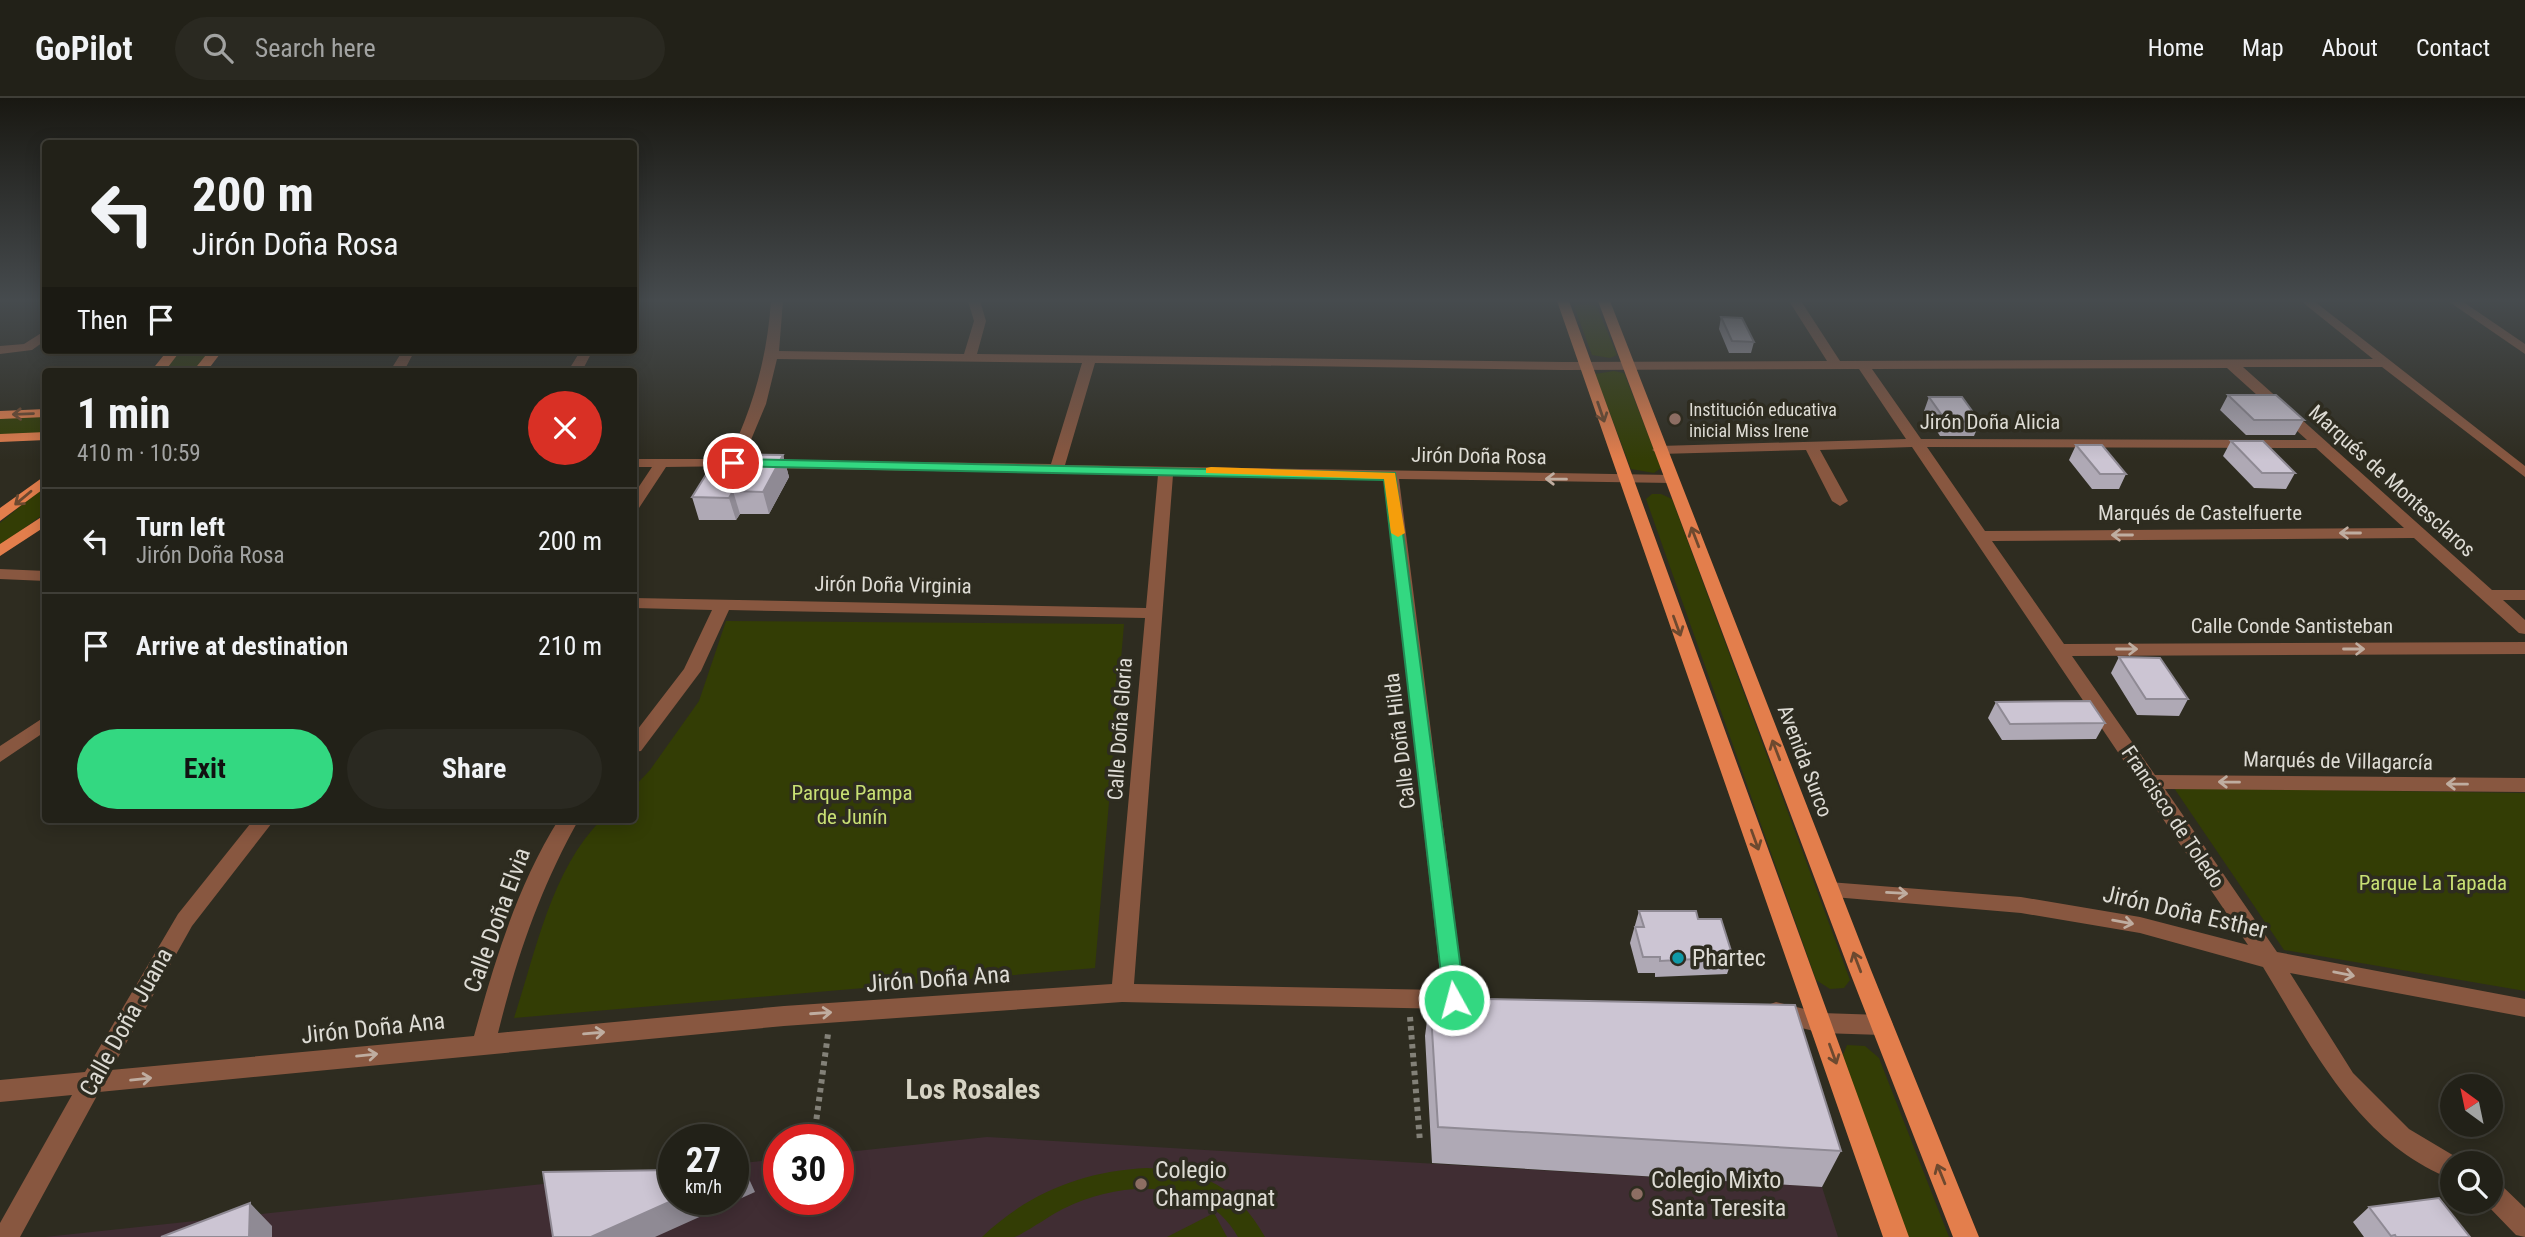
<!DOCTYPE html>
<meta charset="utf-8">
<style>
body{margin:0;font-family:"Roboto Condensed",sans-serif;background:#2a2921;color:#f1f3f6;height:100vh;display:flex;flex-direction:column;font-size:26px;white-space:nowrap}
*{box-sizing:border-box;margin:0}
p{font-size:23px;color:#a2a3a2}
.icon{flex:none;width:38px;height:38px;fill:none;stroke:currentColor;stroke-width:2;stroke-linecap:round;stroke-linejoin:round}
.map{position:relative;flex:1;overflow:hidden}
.details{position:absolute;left:42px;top:270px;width:595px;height:455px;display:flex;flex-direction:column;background:#222118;border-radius:7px;box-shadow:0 4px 18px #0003,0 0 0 2px #3f3e37}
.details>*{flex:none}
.hud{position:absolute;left:42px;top:42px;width:595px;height:214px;border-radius:7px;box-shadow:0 4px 18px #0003,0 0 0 2px #3f3e37;background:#222118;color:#f1f3f6;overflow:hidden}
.needle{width:46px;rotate:327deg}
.fabs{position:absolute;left:2440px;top:976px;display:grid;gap:14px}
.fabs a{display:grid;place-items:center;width:63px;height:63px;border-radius:50%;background:#222118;box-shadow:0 4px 18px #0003,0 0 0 2px #3f3e37;font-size:35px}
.speed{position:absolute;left:658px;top:1026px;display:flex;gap:14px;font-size:35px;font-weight:700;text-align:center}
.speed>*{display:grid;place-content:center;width:91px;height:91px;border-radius:50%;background:#222118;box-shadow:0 4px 18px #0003,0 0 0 2px #3f3e37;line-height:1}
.speed small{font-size:18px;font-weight:400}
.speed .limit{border:10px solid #d22;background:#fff;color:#111}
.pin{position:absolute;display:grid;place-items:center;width:60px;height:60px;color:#fff;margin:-30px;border:4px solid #fff;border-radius:50%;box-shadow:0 2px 7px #0007}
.me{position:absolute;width:77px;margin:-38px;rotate:353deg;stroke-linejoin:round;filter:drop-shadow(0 0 5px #0008)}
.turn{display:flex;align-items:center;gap:24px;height:147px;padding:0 35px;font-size:32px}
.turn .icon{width:91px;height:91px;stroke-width:2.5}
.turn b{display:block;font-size:49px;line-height:60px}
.then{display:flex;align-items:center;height:66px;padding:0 35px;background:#0003;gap:14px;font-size:26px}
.round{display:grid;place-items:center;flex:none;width:74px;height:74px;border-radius:37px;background:#2a2921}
.head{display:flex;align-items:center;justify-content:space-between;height:119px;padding:0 35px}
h1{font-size:42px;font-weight:700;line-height:52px}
.action{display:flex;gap:14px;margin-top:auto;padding:14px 35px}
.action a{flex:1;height:80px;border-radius:42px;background:#33d881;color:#111;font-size:28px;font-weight:700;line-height:80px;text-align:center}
.action a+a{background:#2a2921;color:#f1f3f6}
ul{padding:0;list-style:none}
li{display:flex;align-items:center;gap:21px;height:105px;padding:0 35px;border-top:2px solid #3f3e37}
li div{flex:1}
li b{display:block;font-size:26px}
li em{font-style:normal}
header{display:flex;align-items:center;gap:42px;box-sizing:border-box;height:98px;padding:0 35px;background:#222118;border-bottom:2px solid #3f3e37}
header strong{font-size:33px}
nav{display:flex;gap:38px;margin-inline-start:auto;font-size:24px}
.search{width:490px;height:63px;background:#2a2921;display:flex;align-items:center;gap:18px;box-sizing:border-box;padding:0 24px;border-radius:38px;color:#a2a3a2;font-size:26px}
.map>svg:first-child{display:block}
.education{fill:#402d33}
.green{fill:#333d05}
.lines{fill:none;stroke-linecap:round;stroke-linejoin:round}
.path{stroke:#838178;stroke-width:6;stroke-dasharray:4.5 4.5;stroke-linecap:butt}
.minor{fill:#885740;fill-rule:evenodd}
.major{fill:#e37e4c;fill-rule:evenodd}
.wall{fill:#afa9b5}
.shaded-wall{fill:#8f8a94}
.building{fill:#ccc5d3;stroke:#8f8a94;stroke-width:2}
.oneway{stroke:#6d492f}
.oneway2{stroke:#bfada0}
.route{fill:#33d881;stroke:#218c54;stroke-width:2}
.slow{fill:#f59e0b}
.education-dot{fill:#8d6e63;stroke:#2e2c20;stroke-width:2.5}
.culture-dot{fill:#0f9aa8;stroke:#2e2c20;stroke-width:2.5}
.labels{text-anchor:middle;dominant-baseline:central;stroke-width:7;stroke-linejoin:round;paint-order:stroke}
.far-poi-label{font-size:18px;fill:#dddbd4;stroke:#2e2c20;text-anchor:start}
.street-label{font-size:21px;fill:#dddbd4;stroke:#2e2c20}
.park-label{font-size:21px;fill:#c8df74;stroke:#2e2c20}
.near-street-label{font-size:24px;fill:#dddbd4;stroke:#2e2c20}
.near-poi-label{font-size:24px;fill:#dddbd4;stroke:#2e2c20;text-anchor:start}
.near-neighbourhood-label{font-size:28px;font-weight:bold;fill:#d6d3c4;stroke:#2e2c20}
</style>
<header>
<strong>GoPilot</strong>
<div class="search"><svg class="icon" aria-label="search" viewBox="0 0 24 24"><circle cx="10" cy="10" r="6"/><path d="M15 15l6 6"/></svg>Search here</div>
<nav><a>Home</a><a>Map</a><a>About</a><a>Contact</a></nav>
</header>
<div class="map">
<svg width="2525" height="1139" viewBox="0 0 2525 1139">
<rect width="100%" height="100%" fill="#2e2c20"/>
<!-- education -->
<path class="education" d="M987,1039L1822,1089L1838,1139H45L674,1072V1101H733V1066L779,1061V1101H838V1055Z"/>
<!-- green -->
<path class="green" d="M1587,205L1597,209L1617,257L1610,260L1592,257L1574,208Z
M188,252H216L198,273H154L172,254Z
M1614,273L1624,275L1661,370L1654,375L1631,371L1595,276Z
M45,318V336L0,337V319Z
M45,388V415L0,448V425Z
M1652,396H1661L1672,401L1850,882L1844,890L1830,891L1816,882L1646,401Z
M726,523L1124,526L1095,870L514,920C536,853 551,772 602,721H634V689L650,672L699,603Z
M2174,690L2525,695V893L2284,852Z
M1847,947L1865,948L1879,960L1949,1139H1906L1842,959Z
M1147,1070C1204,1073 1236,1088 1265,1139H1238C1205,1079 1121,1082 1065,1110C1053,1115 1023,1137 1014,1139C1005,1139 992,1139 982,1139C1028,1095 1083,1073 1147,1070Z
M1214,1115L1227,1139H1167Z"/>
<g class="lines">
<!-- path -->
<path class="path" d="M1410,919L1420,1044
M814,1039L828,936"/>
<!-- minor -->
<path class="minor" d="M771,203H783L779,253L964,256L974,223L968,203H980L986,223L977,256L1563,264L1827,263L1789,203H1801L1840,263L2373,261L2301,203H2314L2525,368V379L2382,269H2243L2492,492H2525V502H2503L2525,522V536L2519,535L2414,440L1992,443L2064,546L2525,544V556L2072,558L2155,677L2525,680V694L2165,691L2277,854L2525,901V919L2290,875L2353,975L2409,1031L2461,1062L2463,1066H2452V1081C2358,1045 2312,949 2263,869L2140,835L2021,815L1822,798L1819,792L1822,786L1829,784L2021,799L2140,819L2248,847L1912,349L1820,352L1848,403L1840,408L1832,403L1806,352L1659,356L1652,352L1659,348L1906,341L1859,271L1563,272L1095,265L1065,367L1672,377L1679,381L1672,385L1399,381L1465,902L1462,909L1451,911L1122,904L784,928L99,994L20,1139H0V1125L72,997L0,1004V982L85,974L178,816L254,721H275L192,828L111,972L474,938C495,862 517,788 559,721H579C540,791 517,858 498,935L784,908L1112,886L1145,520L729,512L701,573L641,653L634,654V636L684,571L712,512L634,510V500L1146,510L1158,377L763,370L756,366L763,362L1051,366L1082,265L777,261L766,306L740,368L666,369L639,410L634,411V396L652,369H634V361H728C753,310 767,260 771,203ZM2227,270L2307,342L1921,341L1872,271ZM1927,349L2316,350L2404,430L1985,433ZM1173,377L1384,381L1442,892L1134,886Z
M2448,203H2462L2525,246V256Z
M46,232V242L32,252L0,256V248L24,246Z
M403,252H415L404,273H390Z
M581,252H593L582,273H568Z
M0,471L46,473V483L0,481Z
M46,618V633L0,664V648Z
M1776,904L1821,915L1882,917L1890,920L1893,927L1890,934L1882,937L1821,935L1768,921L1765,914L1768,907Z
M2490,1081L2499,1085L2525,1110V1139L2516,1137L2484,1104H2490Z"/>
<!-- major -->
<path class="major" d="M1557,203H1569L1909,1139H1883Z
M1598,203H1610L1871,872L1979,1139H1953L1849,872Z
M168,252H181L165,273H151Z
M210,252H223L207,273H193Z
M46,311V319L0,321V313Z
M46,334V342L0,344V336Z
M46,377V389L0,423V410Z
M46,416V428L0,458V446Z"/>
</g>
<!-- wall -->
<path class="wall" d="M1721,219L1754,244L1751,255H1729L1719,231Z
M2228,297L2304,322L2295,337H2246L2220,312Z
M1929,299L1980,324L1974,338H1940L1924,313Z
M2231,343L2295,375L2286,391L2254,390L2223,358Z
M2076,347L2126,376L2119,391H2092L2069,362Z
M783,357L789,379L769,416H740L736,422H699L692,399Z
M2119,559L2188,601L2179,618L2137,617L2111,575Z
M1996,604L2105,625L2096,641L2002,642L1988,620Z
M1639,813L1698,821L1733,859L1727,876L1655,879V875H1638L1630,845Z
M1430,900L1841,1053L1822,1089L1432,1065L1425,938Z
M2369,1109L2470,1139H2364L2353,1124Z"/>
<!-- shaded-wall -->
<path class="shaded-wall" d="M783,357L789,379L769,416L763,394Z
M733,393L740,416L736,422L729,400Z
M744,1070L755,1094L655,1139H591L676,1101H733V1075Z
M250,1105L272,1128V1139H249Z"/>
<!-- building -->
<path class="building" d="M1721,219L1742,220L1754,244L1732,243Z
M2228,297H2276L2304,322H2254Z
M1929,299H1962L1980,324L1946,323Z
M2231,343H2263L2295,375H2262Z
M2076,347H2102L2126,376H2100Z
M719,356L783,357L763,394L733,393L729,400L692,399Z
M2119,559L2160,560L2188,601H2146Z
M2090,603L2105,625L2010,626L1996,604Z
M1639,813H1696L1698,821H1721L1733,859L1660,863V859H1643L1635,829H1644Z
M1430,900L1795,907L1841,1053L1438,1029Z
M744,1070L733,1075V1071Z
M674,1072V1101H676L591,1139H553L543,1074Z
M2439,1100L2470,1139H2396L2395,1137L2391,1138L2369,1109Z
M250,1105L249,1139H161Z"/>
<!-- one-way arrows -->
<defs><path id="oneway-shaft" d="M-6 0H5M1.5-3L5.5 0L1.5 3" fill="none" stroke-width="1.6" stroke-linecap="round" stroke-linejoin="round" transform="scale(1.75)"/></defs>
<g class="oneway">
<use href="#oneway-shaft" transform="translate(1601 314) rotate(71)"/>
<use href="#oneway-shaft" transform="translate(23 316) rotate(178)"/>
<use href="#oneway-shaft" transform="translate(23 400) rotate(140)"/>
<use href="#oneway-shaft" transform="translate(1695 439) rotate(-111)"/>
<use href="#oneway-shaft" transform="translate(1677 528) rotate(70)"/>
<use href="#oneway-shaft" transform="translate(1776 652) rotate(-111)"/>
<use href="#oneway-shaft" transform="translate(1755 742) rotate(70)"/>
<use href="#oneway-shaft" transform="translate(1857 864) rotate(-111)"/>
<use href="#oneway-shaft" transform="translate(1833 956) rotate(70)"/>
<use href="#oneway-shaft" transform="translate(1941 1076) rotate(-112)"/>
</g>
<g class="oneway2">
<use href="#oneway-shaft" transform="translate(1556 381) rotate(-179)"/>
<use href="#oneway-shaft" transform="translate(2350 435) rotate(180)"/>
<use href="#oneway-shaft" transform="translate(2122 437) rotate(180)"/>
<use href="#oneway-shaft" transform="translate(2127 551)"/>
<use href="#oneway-shaft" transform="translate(2354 551)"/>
<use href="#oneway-shaft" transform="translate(2229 684) rotate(-179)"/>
<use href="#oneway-shaft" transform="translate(2457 686) rotate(-179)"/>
<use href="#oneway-shaft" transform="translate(1897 795) rotate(3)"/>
<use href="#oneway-shaft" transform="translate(2123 824) rotate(10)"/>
<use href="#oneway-shaft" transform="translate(2344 876) rotate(11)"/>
<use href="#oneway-shaft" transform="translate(821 915) rotate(-4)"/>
<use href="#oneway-shaft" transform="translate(594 935) rotate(-5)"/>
<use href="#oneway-shaft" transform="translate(367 957) rotate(-6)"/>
<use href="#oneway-shaft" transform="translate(141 981) rotate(-6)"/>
</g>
<!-- sky -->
<linearGradient id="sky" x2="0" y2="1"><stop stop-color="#191812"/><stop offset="0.56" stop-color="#464b4e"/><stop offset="1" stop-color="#464b4e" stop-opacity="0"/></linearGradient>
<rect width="2525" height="362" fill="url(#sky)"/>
<!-- route -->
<path class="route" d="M733,361L1395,375L1465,902L1462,908L1454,911L1447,908L1444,902L1384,382L728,368L726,365Z"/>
<!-- slow -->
<path class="slow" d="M1211,369L1395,375L1405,435L1398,439L1391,435L1384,381L1206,375V370Z"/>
<!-- markers -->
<g class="education-dot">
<circle cx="1675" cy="321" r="7"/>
<circle cx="1141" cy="1086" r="7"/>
<circle cx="1637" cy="1096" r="7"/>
</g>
<circle class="culture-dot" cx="1678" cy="860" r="7"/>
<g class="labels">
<!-- far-poi labels -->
<g class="far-poi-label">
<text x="1689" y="311">Institución educativa<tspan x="1689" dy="21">inicial Miss Irene</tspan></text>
</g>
<!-- street labels -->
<g class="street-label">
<text x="1990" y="324">Jirón Doña Alicia</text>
<text transform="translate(1479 358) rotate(1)">Jirón Doña Rosa</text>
<text transform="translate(2392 383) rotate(42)">Marqués de Montesclaros</text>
<text x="2200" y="415">Marqués de Castelfuerte</text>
<text transform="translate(893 487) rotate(1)">Jirón Doña Virginia</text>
<text x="2292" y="528">Calle Conde Santisteban</text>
<text transform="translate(1120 631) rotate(-86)">Calle Doña Gloria</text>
<text transform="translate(1400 643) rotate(-97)">Calle Doña Hilda</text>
<text transform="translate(1805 663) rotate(69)">Avenida Surco</text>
<text transform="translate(2338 663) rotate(1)">Marqués de Villagarcía</text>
<text transform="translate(2173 719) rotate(56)">Francisco de Toledo</text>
</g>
<!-- park labels -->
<g class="park-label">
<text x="852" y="695">Parque Pampa<tspan x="852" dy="24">de Junín</tspan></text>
<text x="2433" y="785">Parque La Tapada</text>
</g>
<!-- near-street labels -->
<g class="near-street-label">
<text transform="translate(2185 814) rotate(13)">Jirón Doña Esther</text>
<text transform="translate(497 822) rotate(-70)">Calle Doña Elvia</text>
<text transform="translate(938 881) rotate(-4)">Jirón Doña Ana</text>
<text transform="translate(126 924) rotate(-61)">Calle Doña Juana</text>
<text transform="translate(373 930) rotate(-6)">Jirón Doña Ana</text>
</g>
<!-- near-poi labels -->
<g class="near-poi-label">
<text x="1692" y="860">Phartec</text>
<text x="1155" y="1072">Colegio<tspan x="1155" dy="28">Champagnat</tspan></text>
<text x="1651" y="1082">Colegio Mixto<tspan x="1651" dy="28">Santa Teresita</tspan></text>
</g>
<!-- near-neighbourhood labels -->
<g class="near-neighbourhood-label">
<text x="973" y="991">Los Rosales</text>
</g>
</g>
</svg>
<div class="fabs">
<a><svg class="needle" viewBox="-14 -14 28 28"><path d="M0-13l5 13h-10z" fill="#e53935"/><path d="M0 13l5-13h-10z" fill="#a2a3a2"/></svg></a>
<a><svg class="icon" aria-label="search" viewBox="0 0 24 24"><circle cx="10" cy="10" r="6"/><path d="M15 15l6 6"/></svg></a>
</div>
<div class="speed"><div>27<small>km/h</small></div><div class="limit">30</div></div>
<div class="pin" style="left:733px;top:365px;background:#d93025"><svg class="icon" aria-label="arrive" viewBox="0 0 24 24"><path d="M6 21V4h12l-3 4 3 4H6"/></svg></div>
<svg class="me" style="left:1454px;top:902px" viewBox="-20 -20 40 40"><circle r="17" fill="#33d881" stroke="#fff" stroke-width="3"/><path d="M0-11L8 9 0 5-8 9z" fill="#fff"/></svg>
<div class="hud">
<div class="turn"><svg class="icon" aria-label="left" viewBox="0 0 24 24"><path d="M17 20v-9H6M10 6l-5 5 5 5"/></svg><div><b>200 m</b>Jirón Doña Rosa</div></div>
<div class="then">Then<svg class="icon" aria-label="arrive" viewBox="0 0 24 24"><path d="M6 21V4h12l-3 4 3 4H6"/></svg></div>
</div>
<section class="details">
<div class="head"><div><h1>1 min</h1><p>410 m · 10:59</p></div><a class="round" style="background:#d93025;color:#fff"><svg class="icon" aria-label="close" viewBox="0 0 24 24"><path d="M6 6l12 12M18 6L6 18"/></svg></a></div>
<ul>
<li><svg class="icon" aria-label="left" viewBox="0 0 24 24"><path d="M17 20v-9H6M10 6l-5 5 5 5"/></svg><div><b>Turn left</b><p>Jirón Doña Rosa</p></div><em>200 m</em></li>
<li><svg class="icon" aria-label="arrive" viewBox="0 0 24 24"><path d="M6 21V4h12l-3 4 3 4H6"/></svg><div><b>Arrive at destination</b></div><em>210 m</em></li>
</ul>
<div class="action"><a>Exit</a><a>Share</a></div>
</section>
</div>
